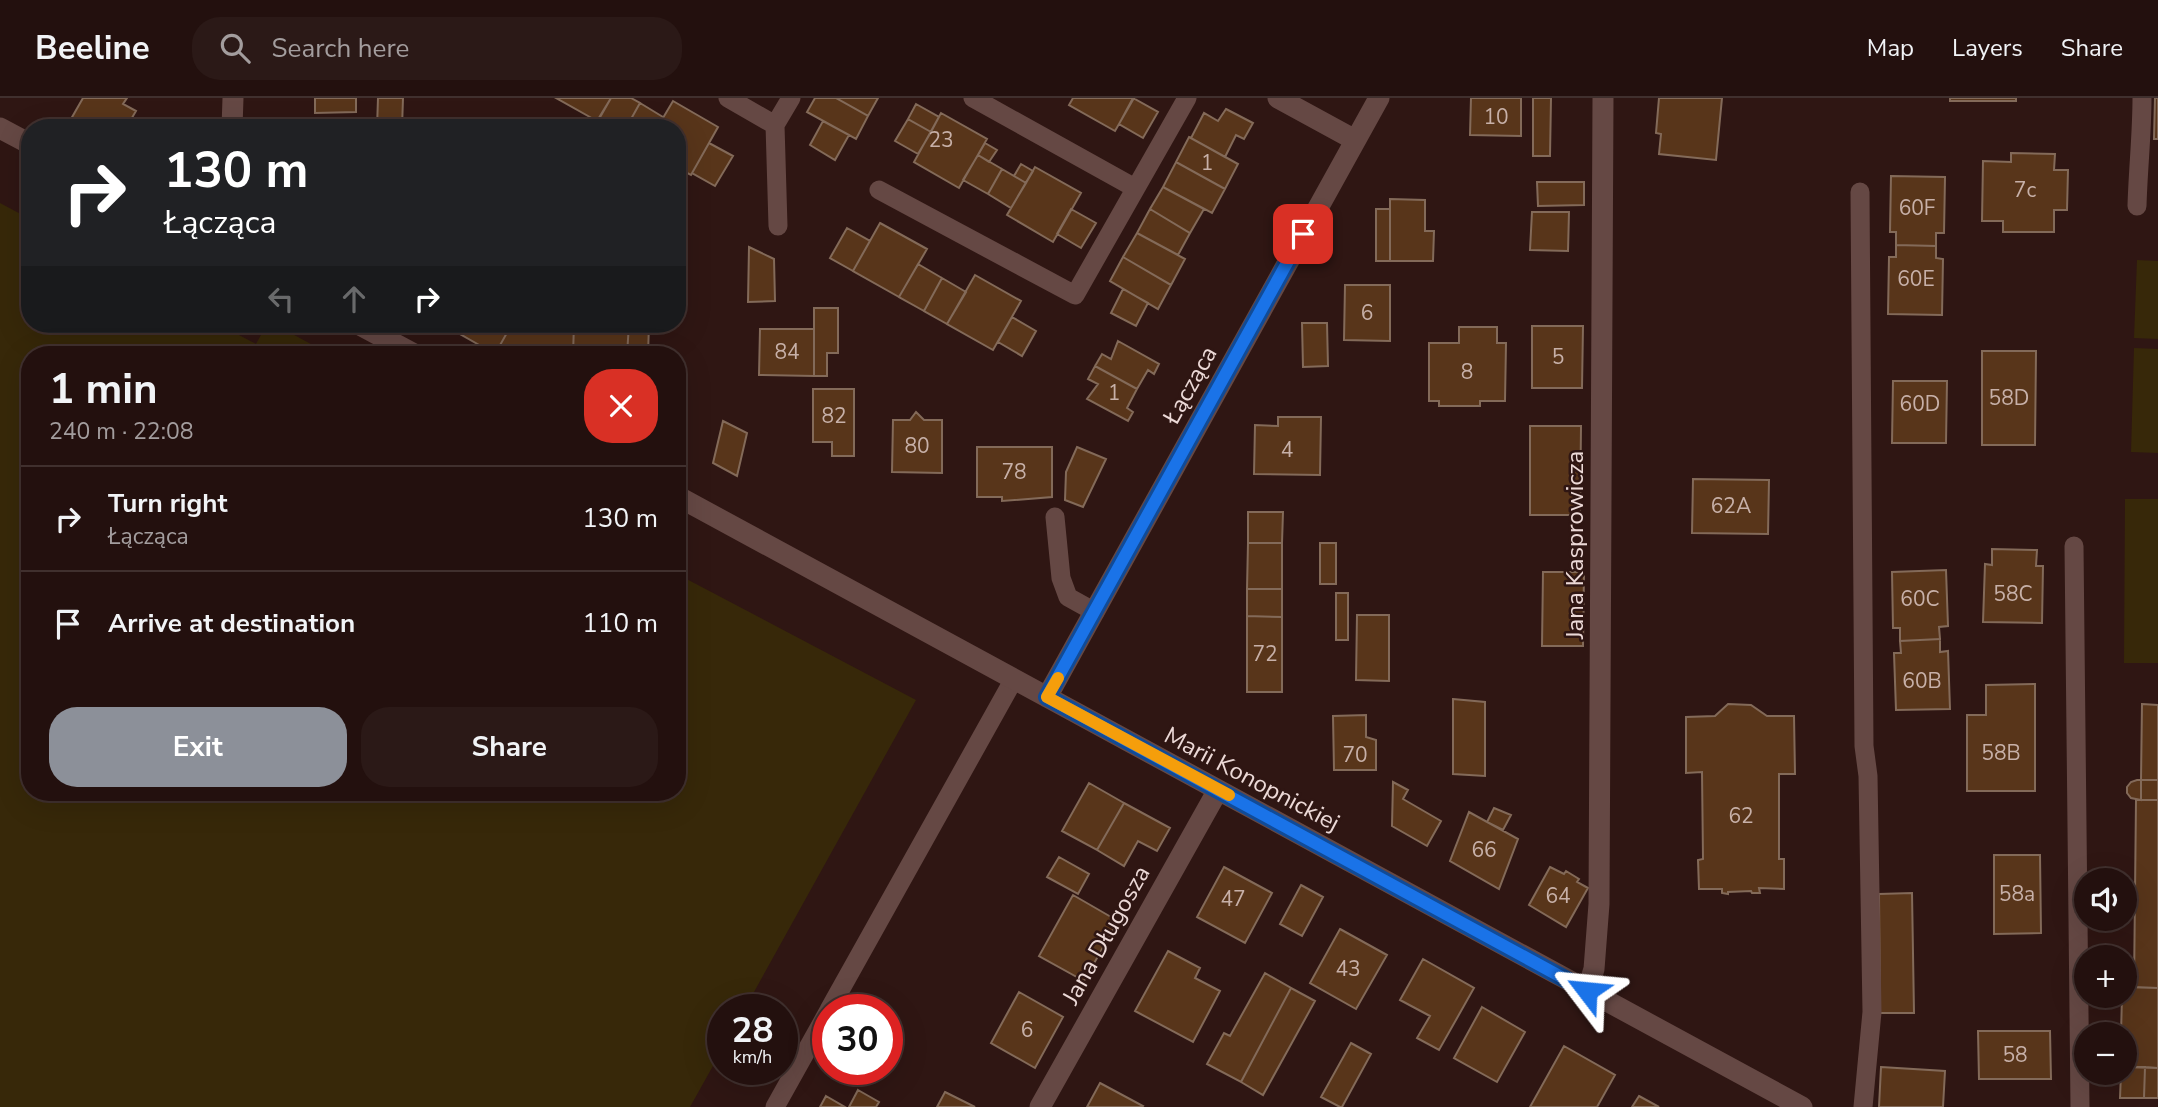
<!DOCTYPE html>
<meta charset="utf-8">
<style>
body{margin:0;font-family:"Nunito Sans",sans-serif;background:#2b1917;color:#f1f3f6;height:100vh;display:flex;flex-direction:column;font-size:26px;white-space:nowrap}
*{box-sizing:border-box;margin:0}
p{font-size:23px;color:#a39d9e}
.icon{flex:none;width:38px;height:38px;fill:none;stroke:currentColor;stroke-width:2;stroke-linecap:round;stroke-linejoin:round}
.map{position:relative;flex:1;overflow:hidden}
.details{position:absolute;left:21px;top:248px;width:665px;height:455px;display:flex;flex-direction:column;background:#23100e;border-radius:28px;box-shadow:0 7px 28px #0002,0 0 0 2px #40302e}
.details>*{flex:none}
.guide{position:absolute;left:21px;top:21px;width:665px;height:214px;border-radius:28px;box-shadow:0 7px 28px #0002,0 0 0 2px #40302e;background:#202124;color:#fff;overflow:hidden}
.controls{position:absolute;left:2074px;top:770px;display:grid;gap:14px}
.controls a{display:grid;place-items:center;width:63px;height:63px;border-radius:50%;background:#23100e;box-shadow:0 7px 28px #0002,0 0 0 2px #40302e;font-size:35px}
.speed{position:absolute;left:707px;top:896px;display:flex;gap:14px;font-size:35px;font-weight:700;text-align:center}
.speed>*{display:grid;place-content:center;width:91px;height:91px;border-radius:50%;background:#23100e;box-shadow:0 7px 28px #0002,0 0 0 2px #40302e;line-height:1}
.speed small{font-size:18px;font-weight:400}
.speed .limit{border:10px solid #d22;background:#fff;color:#111}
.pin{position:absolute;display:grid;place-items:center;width:60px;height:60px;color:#fff;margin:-30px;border-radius:14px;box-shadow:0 4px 10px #0006}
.me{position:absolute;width:77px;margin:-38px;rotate:299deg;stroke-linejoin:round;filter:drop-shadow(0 0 5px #0008)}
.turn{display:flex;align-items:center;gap:24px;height:147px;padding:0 28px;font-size:32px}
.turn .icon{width:91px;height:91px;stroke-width:2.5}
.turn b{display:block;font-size:49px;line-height:60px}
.lanes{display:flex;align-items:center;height:66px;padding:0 28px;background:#0003;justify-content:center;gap:35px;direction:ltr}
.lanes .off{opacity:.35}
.round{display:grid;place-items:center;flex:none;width:74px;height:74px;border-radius:28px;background:#2b1917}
.headline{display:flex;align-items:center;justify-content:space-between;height:119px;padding:0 28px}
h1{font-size:42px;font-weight:700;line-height:52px}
.button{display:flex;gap:14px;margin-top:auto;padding:14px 28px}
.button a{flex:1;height:80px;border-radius:28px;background:#8c9099;color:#fff;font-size:28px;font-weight:700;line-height:80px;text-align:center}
.button a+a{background:#2b1917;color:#f1f3f6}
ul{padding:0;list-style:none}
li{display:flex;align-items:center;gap:21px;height:105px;padding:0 28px;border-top:2px solid #40302e}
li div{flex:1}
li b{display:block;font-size:26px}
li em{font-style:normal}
header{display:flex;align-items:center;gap:42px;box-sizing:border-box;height:98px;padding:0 35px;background:#23100e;border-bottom:2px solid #40302e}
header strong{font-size:33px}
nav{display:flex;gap:38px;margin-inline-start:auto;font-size:24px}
.search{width:490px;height:63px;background:#2b1917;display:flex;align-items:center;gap:18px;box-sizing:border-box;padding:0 24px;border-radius:28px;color:#a39d9e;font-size:26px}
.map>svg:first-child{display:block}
.green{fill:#372809}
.building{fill:#58351a;stroke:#836a59;stroke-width:2}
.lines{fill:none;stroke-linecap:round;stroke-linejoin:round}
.lane{stroke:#654844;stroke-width:19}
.street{stroke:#654844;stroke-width:21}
.route-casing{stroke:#114b97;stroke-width:18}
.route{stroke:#1a73e8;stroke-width:12}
.slow{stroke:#f59e0b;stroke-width:12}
.labels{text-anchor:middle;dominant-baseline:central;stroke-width:5;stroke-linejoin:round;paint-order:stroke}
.number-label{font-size:21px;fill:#c7b0a8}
.street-label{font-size:24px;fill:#ecd9d7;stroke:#2f1613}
</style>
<header>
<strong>Beeline</strong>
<div class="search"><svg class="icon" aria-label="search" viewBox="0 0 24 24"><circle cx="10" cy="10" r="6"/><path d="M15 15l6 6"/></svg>Search here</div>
<nav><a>Map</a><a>Layers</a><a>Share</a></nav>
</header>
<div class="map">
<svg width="2158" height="1009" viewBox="0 0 2158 1009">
<rect width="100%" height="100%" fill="#2f1613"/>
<!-- green -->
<path class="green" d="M0,105L30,121V226H218L256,246L267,226H274L331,257H30V695H677V476L916,602L744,912H723V950L690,1009H0Z
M2137,162L2158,163V241L2134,240Z
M2134,250L2158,251V355L2131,354Z
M2125,401H2158V565H2124Z"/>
<!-- building -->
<path class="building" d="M83,0H127L123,6L136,13L126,30H86L71,21Z
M315,0H356V14L315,15Z
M378,0H403L402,30H377Z
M556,0H611L597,23Z
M611,0H631L640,5L626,30H615L599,21Z
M815,0H836L868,18L856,41L807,14Z
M836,0H878L868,18Z
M1073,0H1134L1115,33L1069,7Z
M1133,0L1158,14L1143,40L1119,26Z
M1471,0H1521V38L1470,37Z
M1533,0H1551L1550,58H1533Z
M1659,0H1722L1716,62L1659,56L1661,36L1656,35Z
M1950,0H2016V3H1950Z
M2155,0H2158V41H2154Z
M673,3L718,29L691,77L677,70V30H657Z
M640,5L663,19L657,30H626Z
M916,6L939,19L931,34L908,21Z
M1226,11L1253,25L1244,41L1236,37L1225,59L1191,40L1204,15L1218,23Z
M941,15L987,41L959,90L914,64Z
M908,21L931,34L918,56L895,43Z
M823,23L849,37L835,62L810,47Z
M1189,39L1238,66L1225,91L1176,64Z
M709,45L733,58L715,88L692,75Z
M985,45L997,52L989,64L978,57Z
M2011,55L2055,56L2054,72H2068L2067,112H2054V134H2003V123H1982L1983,63L2011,64Z
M978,57L1002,71L988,96L963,82Z
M1176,64L1225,91L1212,115L1163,89Z
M1021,66L1033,73L1026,85L1014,78Z
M1035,69L1081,95L1053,144L1007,117Z
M1002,71L1026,85L1011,110L988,96Z
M1891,78L1945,79L1944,135H1936V148L1896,147V134H1890Z
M1537,84H1584V107L1538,108Z
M1163,89L1204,111L1190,135L1150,111Z
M1390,101L1425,102V133H1434L1433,163H1390Z
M1071,111L1096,125L1081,150L1057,136Z
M1150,111L1190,135L1178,157L1137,135Z
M1376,111H1390V163H1376Z
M1532,114H1569L1568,153L1530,152Z
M880,125L927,151L899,199L853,173Z
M847,130L870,143L853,173L830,160Z
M1137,135L1185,161L1171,187L1123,159Z
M1896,147L1936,148V160L1943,161L1942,217L1888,216L1889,159H1896Z
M749,149L774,161L775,203L748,204Z
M1123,159L1171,187L1158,211L1110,183Z
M918,166L942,180L924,213L899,199Z
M975,177L1021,203L993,252L947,226Z
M942,180L966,194L947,226L924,213Z
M1345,187H1390V243L1344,242Z
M1123,191L1148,205L1136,228L1111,215Z
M814,210H838V255H827V278H814Z
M1012,219L1036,233L1022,258L998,244Z
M1302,225H1327L1328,268L1303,269Z
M456,226H512L495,256L453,232Z
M512,226H574L573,257L495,256Z
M574,226H629L627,257H573Z
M629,226H649L648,257H627Z
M1532,228H1583L1582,290H1532Z
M1459,229H1497V245H1506L1505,303H1480V308H1439V303H1429V245H1459Z
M760,231H814V278L759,277Z
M1118,243L1159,266L1154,276L1148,272L1137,291L1095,268L1102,256L1111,261Z
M1982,253H2036L2035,347H1982Z
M1095,268L1137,291L1127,310L1133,314L1128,323L1087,301L1098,286L1088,281Z
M1893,283H1947L1946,345H1892Z
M813,291H854V358H832V344H813Z
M916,314L924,322H942V375L892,374L893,322H910Z
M1278,319H1321L1320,377L1254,376L1255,327L1278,328Z
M723,323L747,335L737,378L713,365Z
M1530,328H1581L1580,417H1530Z
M977,349H1052V399L1002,403V399H977Z
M1077,349L1106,361L1083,409L1065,402L1066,374Z
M1693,381L1769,382L1768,436L1692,435Z
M1248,414H1283L1282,445H1248Z
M1248,445H1282V491H1247Z
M1320,445H1336V486H1320Z
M1992,451L2037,452L2036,468H2043L2042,525L1983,524L1985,466L1992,467Z
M1946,472L1948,528L1939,529L1940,541L1900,543V530H1893L1892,474Z
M1543,474H1584L1583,548H1542Z
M1247,491H1282V519L1247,518Z
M1336,495H1348V542H1336Z
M1357,517H1389V583L1356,582Z
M1247,518L1282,519V594H1247Z
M1940,541V554L1948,553L1950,611L1896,612L1894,555H1901L1900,543Z
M2035,586V693H1967V617H1986V587Z
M1453,601L1485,604V678L1453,676Z
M1728,606L1751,607L1767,618H1794L1795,676H1779V761H1784V791L1759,790L1760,795H1752L1751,793L1728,794V796L1722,795V791H1699L1698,762L1703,761L1702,674L1686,675V619L1715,618Z
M2142,606L2158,607V682H2141Z
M1366,617V639L1376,642V672H1334L1333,618Z
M2137,682H2141V702L2131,700L2127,695V689L2131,684Z
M2141,682H2158V702H2141Z
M1393,684L1408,692L1403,701L1441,723L1427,748L1392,728Z
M1089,685L1124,705L1097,752L1062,733Z
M2136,702H2158V890L2134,889Z
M1124,705L1170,730L1157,753L1138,743L1124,768L1097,752Z
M1494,710L1511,717L1503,732L1487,724Z
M1469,714L1518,741L1499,791L1450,763Z
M1994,757H2040L2041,835L1994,836Z
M1059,759L1089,776L1078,796L1047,779Z
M1224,769L1272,795L1245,845L1197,819Z
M1550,769L1564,776L1566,773L1579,781L1577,784L1588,790L1566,829L1529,807Z
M1301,787L1323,799L1302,838L1280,826Z
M1912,795L1914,915H1880L1879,796Z
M1073,797L1118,823L1084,883L1039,858Z
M1340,831L1387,857L1356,911L1310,885Z
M1168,853L1200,870L1195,880L1220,893L1193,944L1135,913Z
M1423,861L1474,890L1439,952L1417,940L1430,918L1400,902Z
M1265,875L1291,890L1241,984L1207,966L1224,935L1230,938Z
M2124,889L2158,890V970L2124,969V936H2121L2122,898H2124Z
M1291,890L1315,903L1263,997L1241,984Z
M1019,894L1063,919L1035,970L991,945Z
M1482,909L1525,934L1497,984L1454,960Z
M1978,933H2050L2051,981H1979Z
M1351,945L1371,956L1342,1009H1340L1321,999Z
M1564,948L1615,977L1597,1009H1530Z
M1881,969L1945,973L1943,1009H1879Z
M2124,969H2145L2144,1000H2120L2121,975H2124Z
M2145,969L2158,970V1000H2144Z
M1100,985L1143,1008L1142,1009H1087Z
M858,992L879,1004L876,1009H849Z
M945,994L975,1009H937Z
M826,998L845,1009H820Z
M1639,998L1659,1009H1632Z"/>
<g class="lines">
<!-- lane -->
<path class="lane" d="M728,0L775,27
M973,0L1135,90
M879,92L1075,197L1187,0
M1860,94L1864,648L1868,678L1872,914L1863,1009
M2137,108C2138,72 2142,36 2142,0
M778,128L775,27L791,0
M1055,419L1061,480L1068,499L1095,514
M2074,448L2080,1009
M829,912L1014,581
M775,1009L828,914"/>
<!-- street -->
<path class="street" d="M1278,0L1355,42
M0,30L30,46
M232,30L233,0
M358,226L416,257
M677,398L1802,1009
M1047,599L1379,0
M1587,893L1594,871L1599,806L1603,0
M1040,1009L1218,692"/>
</g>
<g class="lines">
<defs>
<path id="route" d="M1303,136L1047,599L1587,893"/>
</defs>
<!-- route casing -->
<use href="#route" class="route-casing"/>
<!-- route -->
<use href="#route" class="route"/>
<!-- slow -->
<path class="slow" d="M1058,580L1047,599L1229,697"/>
</g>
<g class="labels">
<!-- number labels -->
<g class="number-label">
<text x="1496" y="19">10</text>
<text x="941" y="42">23</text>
<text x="1207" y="65">1</text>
<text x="2025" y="92">7c</text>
<text x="1917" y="110">60F</text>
<text x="1916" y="181">60E</text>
<text x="1367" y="215">6</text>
<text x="787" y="254">84</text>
<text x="1558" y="259">5</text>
<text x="1467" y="274">8</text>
<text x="1114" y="295">1</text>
<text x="2009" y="300">58D</text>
<text x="1920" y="306">60D</text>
<text x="834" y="318">82</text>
<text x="917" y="348">80</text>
<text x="1287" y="352">4</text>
<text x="1014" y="374">78</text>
<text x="1731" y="408">62A</text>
<text x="2013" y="496">58C</text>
<text x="1920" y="501">60C</text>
<text x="1265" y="556">72</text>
<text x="1922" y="583">60B</text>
<text x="2001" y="655">58B</text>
<text x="1355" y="657">70</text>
<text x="1741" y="718">62</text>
<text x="1484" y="752">66</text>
<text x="2017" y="796">58a</text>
<text x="1558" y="798">64</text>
<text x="1233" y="801">47</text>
<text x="1348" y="871">43</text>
<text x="1027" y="932">6</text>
<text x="2015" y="957">58</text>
</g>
<!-- street labels -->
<g class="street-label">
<text transform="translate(1190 287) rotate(-61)">Łącząca</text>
<text transform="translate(1575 447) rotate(-90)">Jana Kasprowicza</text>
<text transform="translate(1252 681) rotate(28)">Marii Konopnickiej</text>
<text transform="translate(1106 837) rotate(-61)">Jana Długosza</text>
</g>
</g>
</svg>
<div class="controls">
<a><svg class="icon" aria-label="sound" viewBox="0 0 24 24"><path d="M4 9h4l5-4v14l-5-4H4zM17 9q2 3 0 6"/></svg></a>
<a>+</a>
<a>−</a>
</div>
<div class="speed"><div>28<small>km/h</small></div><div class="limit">30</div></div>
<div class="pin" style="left:1303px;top:136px;background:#d93025"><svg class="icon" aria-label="arrive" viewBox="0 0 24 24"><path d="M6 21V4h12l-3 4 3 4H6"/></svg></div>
<svg class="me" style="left:1587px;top:893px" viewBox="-20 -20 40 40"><path d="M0-17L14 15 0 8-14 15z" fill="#1a73e8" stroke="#fff" stroke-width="4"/></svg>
<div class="guide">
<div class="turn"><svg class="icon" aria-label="right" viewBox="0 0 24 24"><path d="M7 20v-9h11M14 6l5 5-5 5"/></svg><div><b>130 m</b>Łącząca</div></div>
<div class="lanes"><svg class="icon off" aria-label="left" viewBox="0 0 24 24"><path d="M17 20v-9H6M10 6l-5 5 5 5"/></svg><svg class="icon off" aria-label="ahead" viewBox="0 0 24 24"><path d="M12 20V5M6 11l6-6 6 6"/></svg><svg class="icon" aria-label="right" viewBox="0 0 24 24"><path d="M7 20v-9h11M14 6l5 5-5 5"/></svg></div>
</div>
<section class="details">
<div class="headline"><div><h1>1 min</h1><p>240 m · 22:08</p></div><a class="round" style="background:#d93025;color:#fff"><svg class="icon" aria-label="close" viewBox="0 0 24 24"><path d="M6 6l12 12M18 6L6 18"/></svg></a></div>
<ul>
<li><svg class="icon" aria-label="right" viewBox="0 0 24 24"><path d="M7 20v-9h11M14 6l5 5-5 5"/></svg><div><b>Turn right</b><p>Łącząca</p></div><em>130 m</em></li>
<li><svg class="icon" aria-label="arrive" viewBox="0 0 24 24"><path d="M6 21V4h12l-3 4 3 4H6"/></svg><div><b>Arrive at destination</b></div><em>110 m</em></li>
</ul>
<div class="button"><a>Exit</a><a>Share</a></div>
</section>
</div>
